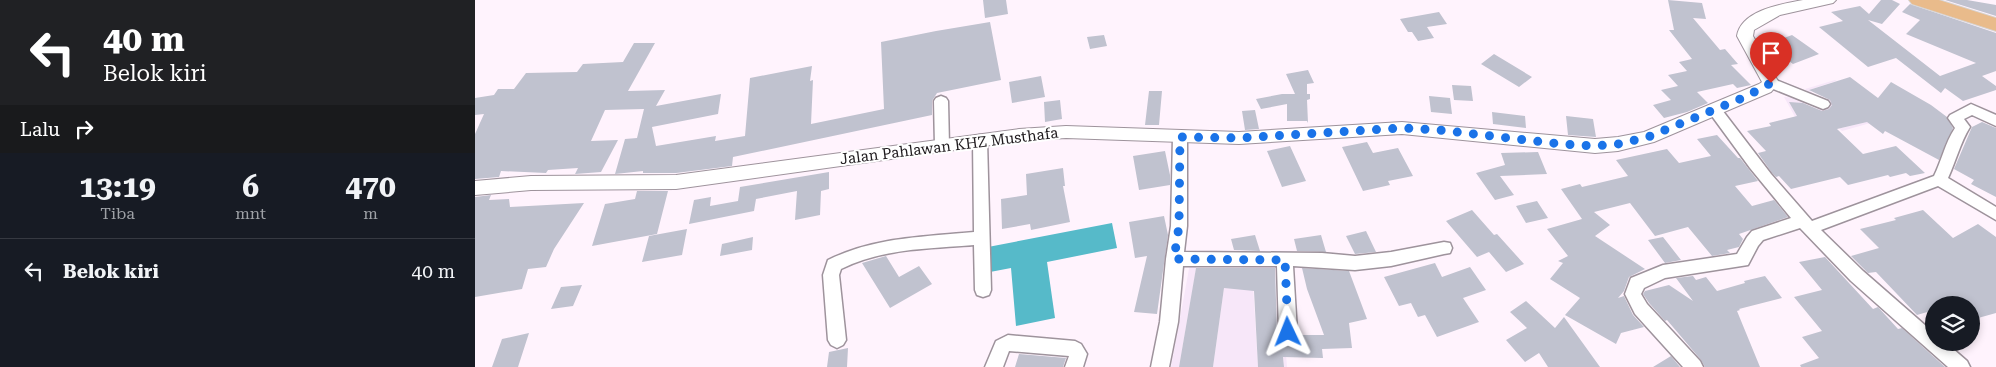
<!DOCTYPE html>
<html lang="id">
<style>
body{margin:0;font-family:"Roboto Serif",serif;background:#20242c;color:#f1f3f6;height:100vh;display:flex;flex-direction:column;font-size:19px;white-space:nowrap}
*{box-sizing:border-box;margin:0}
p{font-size:16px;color:#9ea1a6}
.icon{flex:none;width:28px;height:28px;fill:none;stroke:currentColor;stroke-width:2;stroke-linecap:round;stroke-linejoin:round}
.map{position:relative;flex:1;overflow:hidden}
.details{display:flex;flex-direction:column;background:#171b24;width:475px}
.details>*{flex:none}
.top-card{background:#202124;color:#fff;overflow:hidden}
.buttons{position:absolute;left:1450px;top:296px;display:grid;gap:10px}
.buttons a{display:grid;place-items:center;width:55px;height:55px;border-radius:50%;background:#171b24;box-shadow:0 2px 8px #0003;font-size:25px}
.pin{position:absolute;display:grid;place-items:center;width:42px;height:42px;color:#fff;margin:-51px -21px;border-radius:50% 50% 50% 0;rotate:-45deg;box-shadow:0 0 5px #0007}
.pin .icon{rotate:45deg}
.me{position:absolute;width:55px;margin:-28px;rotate:358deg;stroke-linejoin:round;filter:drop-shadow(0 0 4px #0008)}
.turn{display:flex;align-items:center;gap:18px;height:105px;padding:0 20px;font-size:22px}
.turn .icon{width:65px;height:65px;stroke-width:2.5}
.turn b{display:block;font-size:35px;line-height:42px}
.then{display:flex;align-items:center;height:48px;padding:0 20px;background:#0003;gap:10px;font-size:19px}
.eta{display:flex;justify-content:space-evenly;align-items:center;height:85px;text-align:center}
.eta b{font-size:30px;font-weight:700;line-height:35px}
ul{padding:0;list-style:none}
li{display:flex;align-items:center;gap:15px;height:65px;padding:0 20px;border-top:1px solid #363941}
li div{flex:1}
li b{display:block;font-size:19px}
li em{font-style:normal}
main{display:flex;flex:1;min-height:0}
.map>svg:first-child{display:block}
.education{fill:#f7e7f9;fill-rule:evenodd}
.water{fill:#56bac9}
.building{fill:#c0c2cf}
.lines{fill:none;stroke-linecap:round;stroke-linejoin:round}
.minor-casing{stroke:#9e939c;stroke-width:3}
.tertiary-casing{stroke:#9e939c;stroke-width:2}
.primary-casing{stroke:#d7d6d6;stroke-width:2}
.minor{fill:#fff;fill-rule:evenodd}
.tertiary{fill:#fff;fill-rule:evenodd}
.primary{fill:#e9bb8b;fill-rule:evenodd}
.route{stroke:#1a73e8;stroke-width:9;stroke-dasharray:0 16.2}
.labels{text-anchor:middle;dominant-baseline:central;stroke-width:4;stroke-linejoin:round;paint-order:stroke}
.street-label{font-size:15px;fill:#1f1b1e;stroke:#fff}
</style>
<main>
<section class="details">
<div class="top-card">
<div class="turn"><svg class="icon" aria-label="left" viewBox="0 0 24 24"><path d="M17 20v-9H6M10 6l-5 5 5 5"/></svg><div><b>40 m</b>Belok kiri</div></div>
<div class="then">Lalu<svg class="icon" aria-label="right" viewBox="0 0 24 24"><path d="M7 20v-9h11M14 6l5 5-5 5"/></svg></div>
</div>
<div class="eta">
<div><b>13:19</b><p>Tiba</p></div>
<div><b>6</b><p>mnt</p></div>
<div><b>470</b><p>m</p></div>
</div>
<ul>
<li><svg class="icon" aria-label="left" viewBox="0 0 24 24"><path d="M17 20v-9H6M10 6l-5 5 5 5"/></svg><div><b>Belok kiri</b></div><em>40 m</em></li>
</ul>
</section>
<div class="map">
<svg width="1521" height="367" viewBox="0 0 1521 367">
<rect width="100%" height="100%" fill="#fff3fd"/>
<!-- education -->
<path class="education" d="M1360,80L1377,93L1399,122L1367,131L1361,125L1324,124L1309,97L1341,99L1330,89ZM1361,81L1375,92L1348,101L1334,90ZM1315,103L1339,104L1350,123L1325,122ZM1350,112L1395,121L1367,128Z
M716,258L804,265L812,367H809L801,268L777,269L783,367H738L749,288L774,268L722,263L704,367H696Z"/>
<!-- water -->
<path class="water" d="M637,223L642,248L572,262L580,318L541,326L536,268L515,272L513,247Z"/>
<!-- building -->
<path class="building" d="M508,0H531L533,14L510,18Z
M1193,0L1227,3L1231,19L1218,18L1245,50L1250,49L1263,64L1256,65L1276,85L1262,88L1258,84L1222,92L1233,103L1212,112L1189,118L1178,105L1196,100L1186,90L1203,86L1193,75L1212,71L1204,62L1217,59L1194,30H1199Z
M1406,0H1417L1425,4L1407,24L1393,20L1465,76L1501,63L1431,34L1445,20L1427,12L1435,4L1521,33V71L1507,76L1521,86V90L1488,101L1470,88L1466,93L1421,58L1393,67L1344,27L1368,21L1356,12L1385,6L1394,14Z
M1470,0H1492L1521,5V16Z
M964,12L972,24L952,27L959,38L943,41L937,32H933L925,19Z
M515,22L526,80L462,93L457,101V115L258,157L257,166L201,173H168V171L140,174L150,139L162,138L169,109L130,110L116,141L143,140L126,172L100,174L103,168L73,170L71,173L26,171L24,177L0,179V134L9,114L0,115V98L19,95L23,89H39L51,73L102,72L108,64L148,62L159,43H180L153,91L190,90L181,106L246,94L243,114L177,127L181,146L241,136L240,141L270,136L275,78L337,66L335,81L338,80L336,124L409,109L406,42L461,31Z
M629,35L632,46L615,49L612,37Z
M1317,35L1344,54L1318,64L1302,52L1311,49L1301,41Z
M1019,54L1057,77L1044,87L1006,64Z
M833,70L839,83L832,84V94H835V99L832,100L833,123L832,121H812V104L786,109L781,99L807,94H820L811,74Z
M566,76L570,97L537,103L534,82Z
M1375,77L1403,98L1416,82L1456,105L1472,117L1478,128L1464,160L1410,131L1408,134L1392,122L1362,129L1388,154L1421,146L1450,173L1435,176L1431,173L1415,177L1413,175L1373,185L1365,177L1316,189L1304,176L1301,177L1297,173L1283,153L1291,151L1272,131L1296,126L1294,123L1322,116L1314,102L1328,103L1347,111L1354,109L1357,105L1355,100L1334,90Z
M977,85L996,86L998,101L979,100Z
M674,91H687L684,125H670Z
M954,96L975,98L977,114L956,112Z
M585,100L587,119L570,122L569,102Z
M780,110L784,129L770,130L767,111Z
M1017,112L1050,116L1051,128L1018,124Z
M1091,116L1118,119L1121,137L1093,135Z
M1507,122L1521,128V197L1496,184L1499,180L1479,169L1497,127Z
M1242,135L1263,158H1265L1283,181L1260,186L1277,206L1299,200L1313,217L1264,234L1268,239L1264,247L1252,250L1255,253L1237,256L1213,227L1180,236L1155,203L1119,212L1135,225L1120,236L1170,269L1154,277L1149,291L1143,298L1149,296L1158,315L1169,327L1146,333L1141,344L1090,315L1105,298L1075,279L1088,263L1083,261L1093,256L1072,229L1107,219L1086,189L1105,184L1107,187L1153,176L1141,160L1192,149L1204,163L1236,156L1222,139Z
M892,142L898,153L923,148L938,176L913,181L915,185L888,191L867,147Z
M815,146L831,181L807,187L792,151Z
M690,151L695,175V185L664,190L658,156Z
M1063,152L1072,174L1025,176L1039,195L1020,200L1001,173L1030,165L1026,153Z
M588,168L590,186H588L595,222L556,230L555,224L527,229L526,199L552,195L551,174Z
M354,172V189L346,191L345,215L320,220L322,191L281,199L279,211L214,224L219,200L236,197L235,206L263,201L265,187Z
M162,191H193L182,234L117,246L130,204L160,199Z
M16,195L14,200L34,199L35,207L109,203L79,249L71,267L53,269L47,289L0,297V197Z
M1062,201L1073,218L1051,223L1041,206Z
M997,210L1019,235L1022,234L1049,264L1031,272L1014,252L1002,257L971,221Z
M1448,210L1478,238L1503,224L1521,237V313L1496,320V305H1459V310L1442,315L1401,272L1393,273L1376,256L1404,248L1385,229L1421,220L1419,218Z
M689,216L693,235L682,314L659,312L672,256L660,258L654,222Z
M212,229L207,255L167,262L174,236Z
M891,231L901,252L880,254L871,236Z
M780,235L785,251L759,250L756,239Z
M846,235L851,252L822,251L819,239Z
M278,237L277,250L245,256L247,244Z
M1188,237L1206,260L1190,263L1173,240Z
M411,256L424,277L444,266L457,284L415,308L387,263Z
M1350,257L1398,309L1403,307L1423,329L1427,328L1470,367H1326L1325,365L1344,358L1327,337L1347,331L1319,297L1347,290L1324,262Z
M960,263L967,277L995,267L1011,290L988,298L1004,322L962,337L950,315L943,317L936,303L924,306L909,277Z
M721,268H800L802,332L805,338L812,342L820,339L823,335H849L832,289L827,268L874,271L892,319L874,323L877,348L847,349L848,358L808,357L809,367H783L779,291L749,288L738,367H704Z
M1218,276L1221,280L1231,277L1242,291L1270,283L1269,281L1290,276L1307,298L1264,309L1265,310L1262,311L1285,367H1230L1226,360L1192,320L1190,321L1174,303L1168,294L1170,291L1194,285L1218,301L1201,278Z
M107,285L98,306L76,309L86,287Z
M1051,301L1080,328L1089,317L1125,367H1073L1064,353L1050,362L1031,340L1052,328L1035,312Z
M54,333L43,367H17L27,339Z
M373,348L372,367H352L354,352Z
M544,354L591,358L588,367H540Z
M1196,356L1205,367H1178Z"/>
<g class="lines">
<defs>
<path id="minor" d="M1296,78L1353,101L1355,104L1353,107L1348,109L1291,86L1289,83L1291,80Z
M466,96L471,98L473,101L474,146L472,150L467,151L462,150L460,146L459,101L461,98Z
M1239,104L1244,106L1296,174L1337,221L1459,176C1467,160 1470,143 1480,128L1473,118L1475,115L1496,104L1521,115V126L1497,115L1489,119L1495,127C1485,143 1481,161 1473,178L1521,207V220L1463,186L1346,230L1388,271L1459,333V342H1470L1492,361L1495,367H1473L1376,281L1325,228L1288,240L1283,246L1273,265L1190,278L1169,288L1166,294L1172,304L1225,361L1228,367H1208L1160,314L1150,294L1156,278L1188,265L1262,254L1272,237L1277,231L1316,218L1275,168L1234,112L1232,109L1234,106Z
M705,132L710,133L712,137V226L709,252L847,253L880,256L916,252L969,242L975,243L977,248L975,253L969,254L916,266L880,270L818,266L822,332L819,337L813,340L807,337L804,332L802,266H708L703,322L694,367H676L685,322L691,259L696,226L698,137L700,133Z
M505,135L510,136L512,140L516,290L514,295L508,297L502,295L500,290L499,245C453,249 408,248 366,269L364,275L371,340L368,345L362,348L356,345L353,340L348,275L353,260C400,237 448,237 499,232L498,140L500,136Z
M533,335L600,341L606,344L612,354L608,367H590L594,356L534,351L528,367H510L521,341Z"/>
<path id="tertiary" d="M1328,0H1361L1358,3L1305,15L1279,30L1278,36L1304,83L1296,92L1179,142L1143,151L1120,153L927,134L764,144L591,138L544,141L201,189L56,190L0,195V181L56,176L201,175L544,129L591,126L764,132L927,122L1120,139L1143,137L1169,132L1284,84L1287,82L1262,36C1266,10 1307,4 1328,0Z"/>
<path id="primary" d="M1434,0H1464L1521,18V31L1437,4Z"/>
</defs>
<!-- minor casing -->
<use href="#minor" class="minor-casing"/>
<!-- tertiary casing -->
<use href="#tertiary" class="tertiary-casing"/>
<!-- primary casing -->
<use href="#primary" class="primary-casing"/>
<!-- minor -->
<use href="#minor" class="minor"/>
<!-- tertiary -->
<use href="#tertiary" class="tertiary"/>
<!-- primary -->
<use href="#primary" class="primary"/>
</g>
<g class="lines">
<!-- route -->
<path class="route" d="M813,332L810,260L699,259L704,226L705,137L764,138L927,128L964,130L1086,144L1120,146L1143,144L1173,137L1270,97L1296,83"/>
</g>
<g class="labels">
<!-- street labels -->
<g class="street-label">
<text transform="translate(474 146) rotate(-7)">Jalan Pahlawan KHZ Musthafa</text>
</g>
</g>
</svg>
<div class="buttons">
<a><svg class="icon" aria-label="layers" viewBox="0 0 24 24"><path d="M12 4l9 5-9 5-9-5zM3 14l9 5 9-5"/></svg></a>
</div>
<div class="pin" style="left:1296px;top:83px;background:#d93025"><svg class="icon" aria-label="arrive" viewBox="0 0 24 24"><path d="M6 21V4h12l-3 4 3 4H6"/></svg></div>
<svg class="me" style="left:813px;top:332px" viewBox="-20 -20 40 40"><path d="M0-17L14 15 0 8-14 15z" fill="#1a73e8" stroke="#fff" stroke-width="4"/></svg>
</div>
</main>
